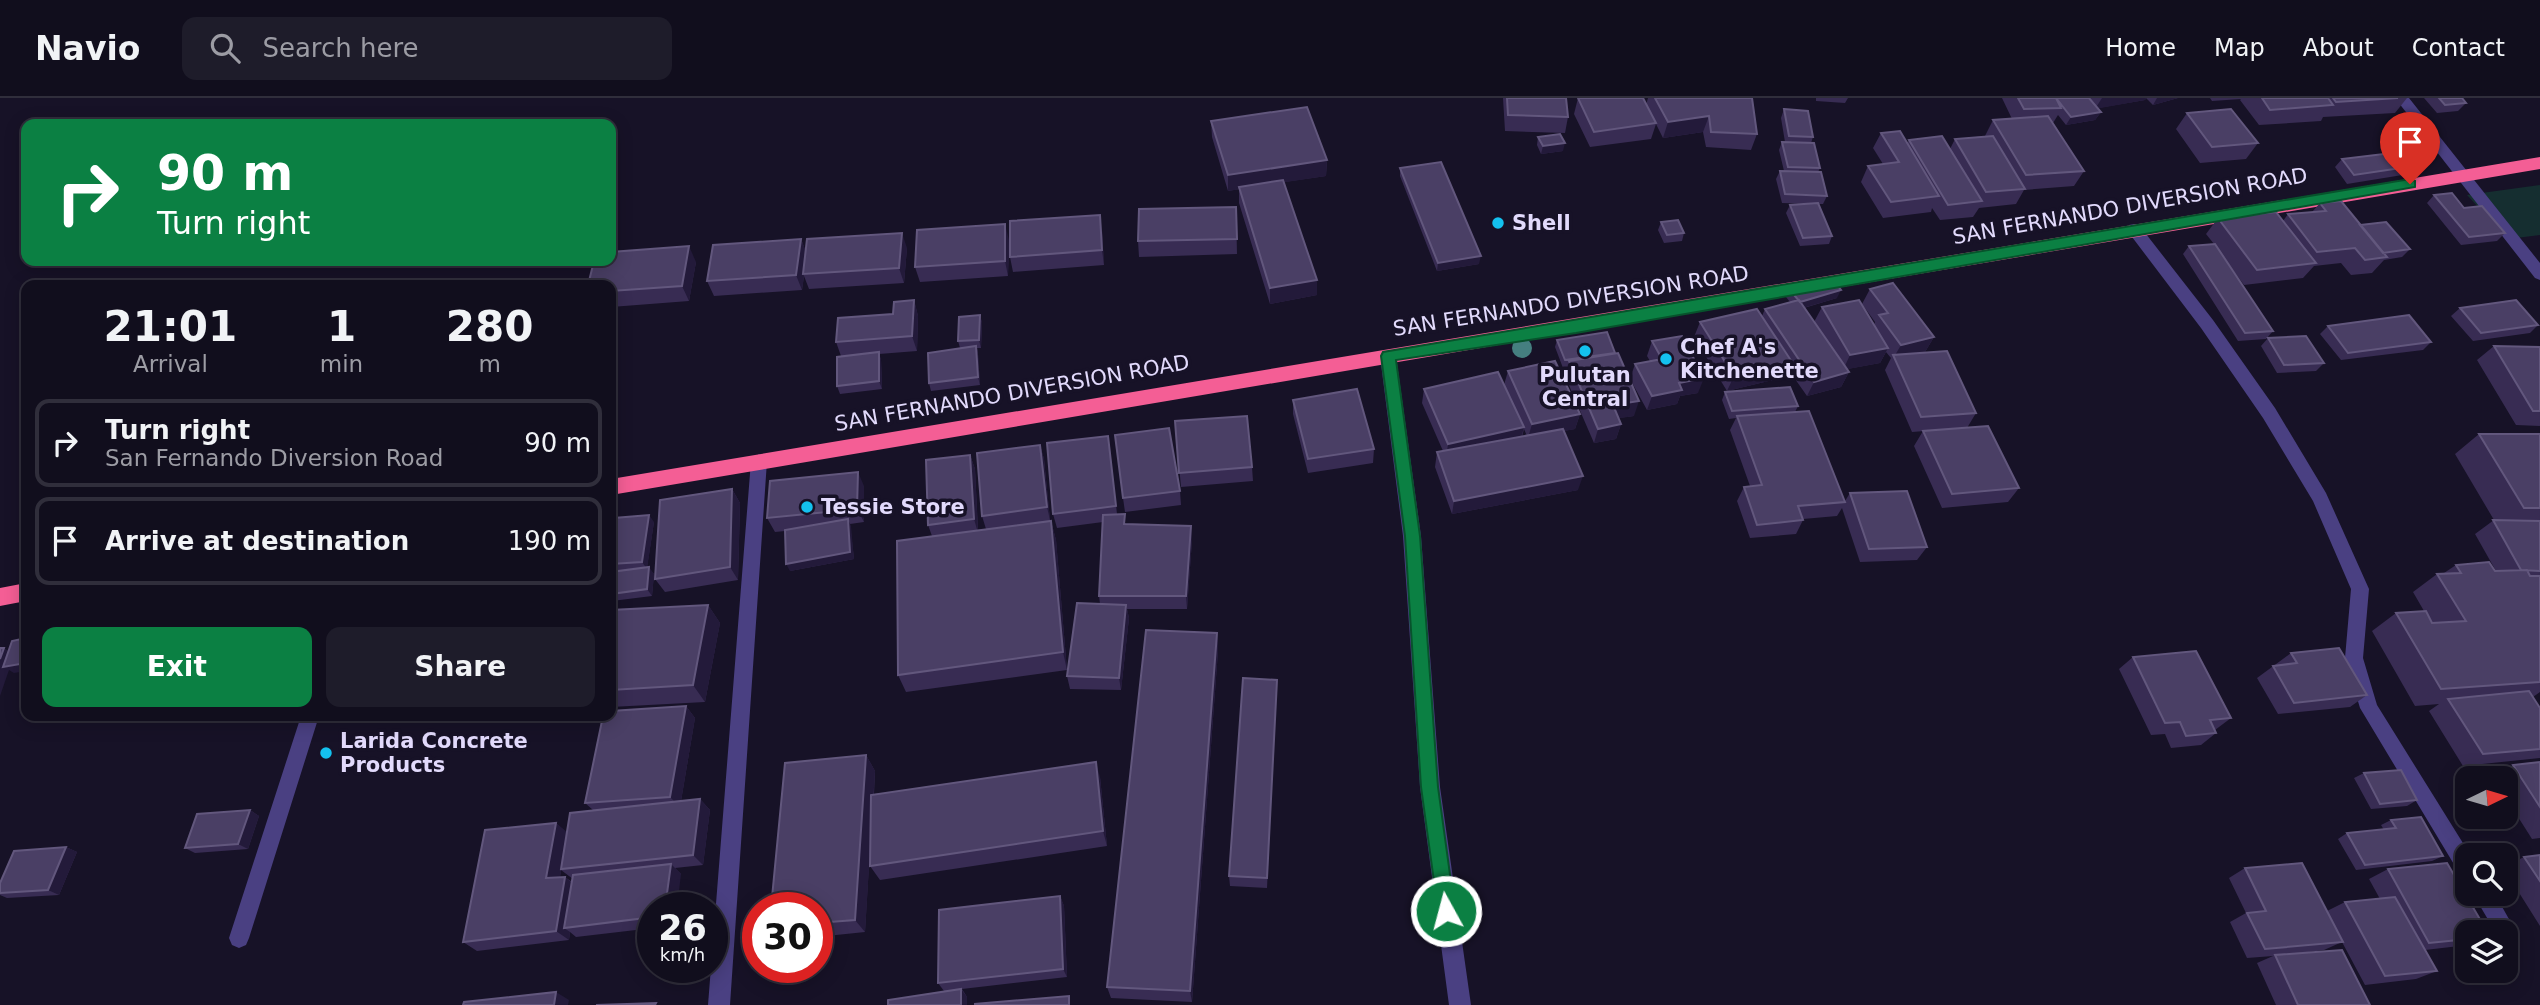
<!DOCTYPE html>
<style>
body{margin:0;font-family:"DejaVu Sans",sans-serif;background:#1e1c2a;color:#f1f3f6;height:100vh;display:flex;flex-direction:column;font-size:26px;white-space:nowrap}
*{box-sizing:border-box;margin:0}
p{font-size:23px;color:#9c9ca4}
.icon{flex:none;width:38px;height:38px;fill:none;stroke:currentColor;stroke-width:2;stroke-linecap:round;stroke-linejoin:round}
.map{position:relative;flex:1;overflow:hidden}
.panel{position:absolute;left:21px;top:182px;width:595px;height:441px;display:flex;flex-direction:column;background:#110e1d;border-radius:14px;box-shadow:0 4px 18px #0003,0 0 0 2px #302e3b}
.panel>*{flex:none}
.hud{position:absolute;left:21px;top:21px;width:595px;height:147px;border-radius:14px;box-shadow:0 4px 18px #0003,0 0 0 2px #302e3b;background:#0b8043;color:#fff;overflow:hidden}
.needle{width:46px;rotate:85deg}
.buttons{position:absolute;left:2455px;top:668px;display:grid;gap:14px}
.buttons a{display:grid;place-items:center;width:63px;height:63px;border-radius:14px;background:#110e1d;box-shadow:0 4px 18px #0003,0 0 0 2px #302e3b;font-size:35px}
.speed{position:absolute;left:637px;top:794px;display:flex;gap:14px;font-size:35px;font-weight:700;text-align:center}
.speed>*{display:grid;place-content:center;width:91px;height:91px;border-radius:50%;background:#110e1d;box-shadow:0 4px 18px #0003,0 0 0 2px #302e3b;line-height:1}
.speed small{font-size:18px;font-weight:400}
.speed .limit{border:10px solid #d22;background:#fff;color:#111}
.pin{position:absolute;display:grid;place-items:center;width:60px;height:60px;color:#fff;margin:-72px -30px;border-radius:50% 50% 50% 0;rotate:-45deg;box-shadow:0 0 7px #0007}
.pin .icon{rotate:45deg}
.me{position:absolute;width:77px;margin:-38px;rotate:353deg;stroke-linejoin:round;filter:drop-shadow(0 0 5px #0008)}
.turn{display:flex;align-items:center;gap:24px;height:147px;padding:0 21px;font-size:32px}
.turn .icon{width:91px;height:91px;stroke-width:2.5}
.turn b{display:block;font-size:49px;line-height:60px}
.eta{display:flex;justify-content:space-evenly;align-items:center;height:119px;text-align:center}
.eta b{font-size:42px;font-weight:800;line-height:49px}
.cta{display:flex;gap:14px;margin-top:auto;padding:14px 21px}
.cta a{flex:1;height:80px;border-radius:14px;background:#0b8043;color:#fff;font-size:28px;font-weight:800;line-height:80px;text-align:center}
.cta a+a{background:#1e1c2a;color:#f1f3f6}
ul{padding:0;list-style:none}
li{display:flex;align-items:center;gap:21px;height:88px;margin:0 14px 10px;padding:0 7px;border:4px solid #302e3b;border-radius:14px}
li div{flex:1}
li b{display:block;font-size:26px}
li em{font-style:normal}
header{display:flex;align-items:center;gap:42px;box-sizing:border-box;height:98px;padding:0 35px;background:#110e1d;border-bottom:2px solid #302e3b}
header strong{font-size:33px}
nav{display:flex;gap:38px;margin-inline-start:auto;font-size:24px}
.search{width:490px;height:63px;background:#1e1c2a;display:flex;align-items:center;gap:18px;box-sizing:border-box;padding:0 24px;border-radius:14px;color:#9c9ca4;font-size:26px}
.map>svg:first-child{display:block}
.green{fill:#152e30}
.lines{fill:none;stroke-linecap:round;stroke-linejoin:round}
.minor{fill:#4a4082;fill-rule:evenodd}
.highway{fill:#f45e95;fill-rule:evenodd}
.tree{fill:#457f80}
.wall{fill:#382c53;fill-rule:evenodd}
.shaded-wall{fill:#231a3a}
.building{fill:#4a3f65;stroke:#62577d;stroke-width:2}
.route{fill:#0b8043;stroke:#07532c;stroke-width:2}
.poi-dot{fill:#14c1ef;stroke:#171227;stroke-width:2.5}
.labels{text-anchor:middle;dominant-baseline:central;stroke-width:7;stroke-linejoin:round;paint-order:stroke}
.street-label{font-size:21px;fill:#e2dafc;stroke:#171227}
.poi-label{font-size:21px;font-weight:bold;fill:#e2dafc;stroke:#171227;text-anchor:start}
</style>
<header>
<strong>Navio</strong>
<div class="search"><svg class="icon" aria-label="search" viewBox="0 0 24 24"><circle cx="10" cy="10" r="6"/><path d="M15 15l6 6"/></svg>Search here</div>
<nav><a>Home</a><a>Map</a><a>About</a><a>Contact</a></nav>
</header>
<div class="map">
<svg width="2540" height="907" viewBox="0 0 2540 907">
<rect width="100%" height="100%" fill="#171227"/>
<!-- green -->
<path class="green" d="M2540,87V137L2508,141L2467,97Z"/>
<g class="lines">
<!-- minor -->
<path class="minor" d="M2395,0H2409L2540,165V182L2535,180Z
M2134,126L2139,127L2213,222L2275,310L2326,395L2369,491L2363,560L2377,607L2471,758H2468V781L2461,778L2360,610L2345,560L2351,491L2313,403L2263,320L2201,230L2129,135V127Z
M1388,252L1396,258L1421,438L1440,689L1471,907H1449L1420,689L1403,438L1380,258Z
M759,356L767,363L730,907H708L751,363Z
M301,618H319L249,840L246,847L239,850L232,847L229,840Z
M2473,796H2495L2510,823L2507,830L2500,833L2493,830Z"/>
<!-- highway -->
<path class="highway" d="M2540,59V71L611,397V381Z
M26,485V503L0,508V490Z"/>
</g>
<!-- trees -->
<circle class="tree" cx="1522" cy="250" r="10"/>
<!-- wall -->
<path class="wall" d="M1503,0H1566L1568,19L1565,35L1505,33Z
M1578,0L1646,7L1648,0H1752L1757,36L1751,52L1706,49L1703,34L1663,40L1656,26L1651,41L1590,49L1574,16Z
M1816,0H1848L1845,5L1816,3Z
M2002,0H2178L2153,7L2146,0L2145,2L2098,10L2101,14L2095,22L2066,27L2058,17L2053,25L2084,73L2074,88L2024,92L2016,106L1979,110L1973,119L1940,122L1932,110L1931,114L1883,120L1861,84L1868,68L1883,66L1873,50L1881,35L1907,46L1909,42L1950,51L1955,41L1985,38L1993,22L2012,21Z
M2210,0H2407L2395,15L2323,19L2321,23L2259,27L2240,2L2241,1L2212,3Z
M2424,0H2462L2466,5L2458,13L2437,15Z
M1784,11L1813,39L1811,45L1820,70L1818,74L1827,98L1823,106H1818L1832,138L1829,146L1800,148L1786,115L1790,107L1815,106L1782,105L1776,81L1780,73H1784L1779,52L1782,44H1785L1781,20Z
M2187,15L2258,45L2246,61L2200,65L2176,31Z
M1211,23L1327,62L1326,78L1284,84L1317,197L1270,206L1239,105V91L1228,93L1212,39Z
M1538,39L1563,53L1541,56L1537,47Z
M2342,61L2428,66L2421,74L2347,86L2335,69Z
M1400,70L1479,166L1437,173L1400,78Z
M2434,97L2464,110L2505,135L2497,143L2461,147L2427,105Z
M2320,105L2360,127L2410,151L2402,159L2384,162L2372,175L2351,177L2341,165L2314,168L2303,180L2244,187L2224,160L2273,233L2266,241L2238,243L2183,156L2189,148L2214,146L2206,136L2218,120L2283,123L2288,116L2312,114Z
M1236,109L1237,156L1139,159L1138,143Z
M1661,124L1684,135L1682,143L1664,145L1658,132Z
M1102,132L1104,167L1013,174L1010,159Z
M801,141L806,154L907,150L904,185L809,191L804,178L802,192L714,198L707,183Z
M1009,142L1008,178L920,184L915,169Z
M696,164L689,203L611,209V187Z
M1789,191L1837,200L1804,210L1814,224L1822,209L1874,227L1875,224L1862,206L1870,191L1934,239L1925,254L1918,255L1976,315L1967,330L2019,390L2008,404L1942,410L1914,348L1923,333L1950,331L1912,334L1885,272L1891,260L1886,254L1880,265L1847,271L1849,274L1841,289L1807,298L1788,271L1785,279L1727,293L1694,239L1700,224L1762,218L1765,211L1790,204L1786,199Z
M914,202L918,218L917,253L879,256L881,262L882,291L840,296L837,288L841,258L836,244L893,216Z
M2460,210L2538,227L2530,235L2473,243L2451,218Z
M980,217L982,225L981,250H977L978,256L980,287L931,293L929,285L960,250L958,243Z
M2328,228L2431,244L2423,252L2341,262L2320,236Z
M2268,240L2324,265L2316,273L2277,275L2261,248Z
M1557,242L1615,255L1634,318L1618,320L1621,326L1616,341L1594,345L1565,278L1567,269L1563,270L1555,249Z
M1652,243L1698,295L1680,298L1677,306L1647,312L1630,281L1635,266L1650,263L1647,258Z
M2494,248L2540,249V328L2516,327L2477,262Z
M1508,273L1580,316L1575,331L1563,333L1578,392L1452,416L1435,369L1437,354L1443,353L1422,305L1424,291L1504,287ZM1524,331L1527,338L1522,339Z
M1725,294L1798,308L1795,314L1845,403L1850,395L1927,449L1917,462L1860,464L1842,410L1837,418L1803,421V422L1796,436L1750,440L1737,403L1744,389L1750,388L1730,332L1736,320L1729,321L1722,302Z
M1293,302L1374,351L1373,365L1308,375L1293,316Z
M1175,323L1252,369L1253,383L1181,389Z
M2479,336H2540V594L2533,599L2540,610V660L2463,668L2429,613L2439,606L2415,608L2372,533L2396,515L2424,513L2413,494L2437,476L2444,475L2456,467L2496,473L2475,436L2494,422L2455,356Z
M1040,347L1044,361L1050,422L1051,423L1056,442L1067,572L906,594L898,577L932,438L928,427L970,357L975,371L978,432L986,431L982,418Z
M1110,352L1117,416L1126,426L1192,442L1187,511H1127L1129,520L1121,592L1070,591L1067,578L1100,506L1099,498L1103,424L1057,430L1053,416Z
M864,388V424L850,426L854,461L790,473L785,433L775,434L767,420Z
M732,391L740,405L738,482L665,494L655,481Z
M1180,393L1181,407L1125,414L1123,400Z
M654,424L647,469L654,476L652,498L612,503L611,501V436Z
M708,507L720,525L705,604L611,609V512Z
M1217,535L1218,553L1192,904L1111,900L1107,889Z
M2291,555L2367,597L2350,609L2278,616L2257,580Z
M2133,559L2231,620L2215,632L2216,635L2201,647L2171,650L2165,636L2151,637L2119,571Z
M1277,582L1267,790L1230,788L1229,778Z
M686,608L695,620L681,703L700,701L710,712L703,767L675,770L681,776L653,810V830L576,839L570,834L569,842L477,853L463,844L556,725L567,735L593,712L585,705ZM561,772L573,781L572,784L565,779H560Z
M866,657L875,673L874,696L1100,679L1107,748L880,782L870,768V750L865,834L817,839V810Z
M2540,664V740L2532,741L2506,700V681H2494L2492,678L2513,667Z
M2364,675L2417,702L2407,708L2371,711L2354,680Z
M250,712L259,718L248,751L195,755L185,750Z
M2391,722L2443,758L2432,763L2356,772L2338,741L2347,735L2384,732L2381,727Z
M66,749L77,754L59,797L7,800L0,797V785Z
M2540,757V828L2506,774V768L2524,759Z
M2245,770L2327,813L2345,804L2380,801L2369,781L2388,771L2468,835V847L2425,852L2437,873L2416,881L2365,887L2342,844L2324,852L2301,855L2370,907H2276L2257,865L2273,858L2247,860L2230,824L2246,815L2229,780Z
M1060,798L1064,808L1067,879L962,891L967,899L944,893L938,885Z"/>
<!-- shaded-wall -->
<path class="shaded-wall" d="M2102,0H2146L2145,2L2095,11Z
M2157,0H2178L2153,7Z
M2101,14L2095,22L2066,27L2071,19Z
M1709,18L1703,34L1663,40L1668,24Z
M1565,45L1563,53L1541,56L1543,48Z
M1327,62L1326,78L1228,93V77Z
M1100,117L1102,132L1104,167L1102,152Z
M1005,126L1009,142L1008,178L1005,163Z
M902,135L907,150L904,185L899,170Z
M801,141L807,156L803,176L804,178L802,192L796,177Z
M689,148L696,164L689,203L682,188Z
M1481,158L1479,166L1437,173L1438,165Z
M1317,182V197L1270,206V190Z
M1841,192L1837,200L1796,212L1800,204Z
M914,202L918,218L917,253L912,238Z
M980,217L982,225L981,250L979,242Z
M1934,239L1925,254L1895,261L1894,259L1901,247Z
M976,248L978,256L980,287L978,279Z
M1888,250L1880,265L1843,272L1850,257Z
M879,254L881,262L882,291L879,283Z
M1792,264L1785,279L1727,293L1734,278Z
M1849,274L1841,289L1807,298L1814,284Z
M1704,280L1698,295L1680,298L1677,306L1647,312L1652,298L1679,285Z
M1639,303L1634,318L1608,322L1613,307Z
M1580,316L1575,331L1528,340L1532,326Z
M1621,326L1616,341L1594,345L1598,331Z
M1524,329L1520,344L1446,361L1448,346Z
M1040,347L1044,361L1050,422L1047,409Z
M970,357L975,371L978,435L974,421Z
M858,374L864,388V424L857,411Z
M1583,378L1578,392L1452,416L1454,403Z
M732,391L740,405L738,482L730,469Z
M649,417L654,424L647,471L642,464Z
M848,421L851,428L854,461L790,473L786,466Z
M1051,423L1056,442L1067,572L1063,554Z
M1191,428L1192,442L1187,511L1186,498Z
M649,469L654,476L652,498L647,491Z
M708,507L720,525L705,604L693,587Z
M1126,507L1129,520L1121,592L1119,580Z
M1217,535L1218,553L1192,904L1190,893Z
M4,550L26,565V573L14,575L9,572L0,598V561Z
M686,608L695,620L680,709L670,699Z
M866,657L875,673L865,834L855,822Z
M1096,664L1100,679L1107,748L1103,733Z
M700,701L710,712L703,767L693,757Z
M250,712L259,718L248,751L238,746Z
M556,725L568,735L558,790L546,780Z
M66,749L77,754L59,797L48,792Z
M671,766L681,776L677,810H665Z
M565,779L577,789L564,830L570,834L569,842L556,833Z
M1060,798L1064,808L1067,879L1063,871Z
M961,891L967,899V907H961Z
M556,894L569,902L568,907H554Z"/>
<!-- building -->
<path class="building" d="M1507,0H1566L1568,19L1508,17Z
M1578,0H1643L1656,25L1594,34Z
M1655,0H1752L1757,36L1711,34L1709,18L1668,24Z
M2018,0H2056L2061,10L2024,11Z
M2056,0H2089L2101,14L2071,19Z
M2262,0H2328L2333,7L2270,12Z
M2333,0H2398L2336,4Z
M2439,0H2462L2466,5L2445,7Z
M1307,9L1327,62L1228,77L1211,23Z
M1784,11L1808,13L1813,39L1789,38Z
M2231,11L2258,45L2212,49L2187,15Z
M2048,18L2084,73L2026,77L1993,22Z
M1900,33L1939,98L1891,104L1868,68L1899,64L1881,35Z
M1560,36L1565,45L1543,48L1538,39Z
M1942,38L1982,103L1948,107L1909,42Z
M1993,38L2025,91L1986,94L1955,41Z
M1782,44L1814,45L1820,70L1788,69Z
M2417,52L2428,66L2354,77L2342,61Z
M1441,64L1481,158L1438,165L1400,70Z
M1780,73L1821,74L1827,98L1785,96Z
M1283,82L1317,182L1270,190L1239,89Z
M2452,95L2464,110L2482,108L2505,135L2469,139L2434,97Z
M2341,103L2387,159L2365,162L2355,150L2317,154L2288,116L2326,113L2320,105Z
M1818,105L1832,138L1803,140L1790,107Z
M1236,109L1237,141L1138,143L1139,111Z
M2276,114L2316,165L2257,172L2218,120Z
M1100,117L1102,152L1010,159V123Z
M1678,122L1684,135L1667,137L1661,124Z
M2386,124L2410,151L2383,155L2360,127Z
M1005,126V163L915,169L917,132Z
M902,135L899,170L803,176L807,141Z
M801,141L796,177L707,183L713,147Z
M2215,146L2273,233L2245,235L2189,148Z
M689,148L682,188L611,193V187H588L594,163H611V154Z
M1831,179L1841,192L1800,204L1789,191Z
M1893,185L1934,239L1901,247L1879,217L1888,215L1870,191Z
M914,202L912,238L836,244L838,220L893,216L894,204Z
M1799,202L1849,274L1814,284L1765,211Z
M1859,202L1888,250L1850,257L1822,209Z
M2516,202L2538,227L2481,235L2460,210Z
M1757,211L1792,264L1734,278L1700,224Z
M980,217L979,242L958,243L959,219Z
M2409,217L2431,244L2348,255L2328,228Z
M1607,234L1615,255L1565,262L1557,242Z
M1682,238L1704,280L1679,285L1682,292L1652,298L1635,266L1662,261L1652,243Z
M2306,238L2324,265L2284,267L2268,240Z
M976,248L978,279L929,285L928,255Z
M2494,248L2540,249V313H2533Z
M1947,253L1976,315L1921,319L1893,257Z
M879,254V283L837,288V259Z
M1618,255L1639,303L1613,307L1621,326L1598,331L1569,263Z
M1555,263L1580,316L1532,326L1508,273Z
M1498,274L1524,329L1448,346L1424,291Z
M1790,289L1798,308L1732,313L1725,294Z
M1357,291L1374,351L1308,361L1293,302Z
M1809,313L1845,404L1798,408L1803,422L1757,427L1744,389L1762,387L1737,318Z
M1247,318L1252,369L1179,375L1175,323Z
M1988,328L2019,390L1952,396L1923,333Z
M1169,330L1180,393L1123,400L1115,337Z
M1563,331L1583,378L1454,403L1437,354Z
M2479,336H2540V410H2524Z
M1108,338L1116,408L1053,416L1047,345Z
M1040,347L1047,409L982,418L977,355Z
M970,357L974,421L928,427L926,362Z
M858,374L857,411L767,420L770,383Z
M732,391L730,469L655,481L660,402Z
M1907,393L1927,449L1869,451L1850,395Z
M1125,416L1124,426L1191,428L1186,498H1099L1103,417Z
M649,417L642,464L611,466V436L614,420Z
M848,421L850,454L786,466L785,432Z
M2493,422L2540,423V473L2521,472Z
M1051,423L1063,554L898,577L897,443Z
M2489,464L2495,473L2527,472L2530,478H2540V584L2441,591L2396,515L2426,513L2432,525L2466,523L2437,476L2461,475L2456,467Z
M649,469L647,491L611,496V474Z
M1077,505L1126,507L1119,580L1067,578Z
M708,507L693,587L611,592V512Z
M1146,532L1217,535L1190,893L1107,889Z
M26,540V565L3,569L12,543Z
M0,550H4L0,561Z
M2339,550L2367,597L2294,605L2273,568L2297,565L2291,555Z
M2196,553L2231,620L2210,622L2216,635L2186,638L2180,624L2165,625L2133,559Z
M1243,580L1277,582L1267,780L1229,778Z
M2529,593L2540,610V651L2483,656L2448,601Z
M686,608L670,699L585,705L603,618H611V613Z
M866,657L855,822L817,825V810H771L785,665Z
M1096,664L1103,733L870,768L871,697Z
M2540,664V709L2513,667Z
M2401,672L2417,702L2380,706L2364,675Z
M700,701L693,757L561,771L570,715Z
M250,712L238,746L185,750L197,716Z
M2421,719L2443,758L2365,767L2347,735L2396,730L2391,722Z
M556,725L546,780L565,779L556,833L463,844L485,732Z
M66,749L48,792L0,795V785L14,753Z
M2540,757V783L2524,759Z
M2302,765L2343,844L2265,851L2247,815L2266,813L2245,770Z
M2447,765L2488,835H2468V841L2429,845L2388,771Z
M671,766L665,810H653V819L564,830L573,777Z
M1060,798L1063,871L938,885L939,812Z
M2395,799L2437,873L2385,878L2345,804Z
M2342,852L2370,907H2298L2275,857Z
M961,891V907H888V902Z
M556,894L554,907H463L464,904Z
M1069,898V907H975V906Z
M656,905L655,907H596Z"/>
<!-- route -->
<path class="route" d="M2410,81L2415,83V89L1576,235L1396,262L1420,438L1438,689L1455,813L1452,820L1446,822L1439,820L1421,689L1405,438L1381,258L1383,254Z"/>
<!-- markers -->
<g class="poi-dot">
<circle cx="1498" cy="125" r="7"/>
<circle cx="1585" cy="253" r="7"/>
<circle cx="1666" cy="261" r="7"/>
<circle cx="807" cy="409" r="7"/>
<circle cx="326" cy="655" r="7"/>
</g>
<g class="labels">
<!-- street labels -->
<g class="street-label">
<text transform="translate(2130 108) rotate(-10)">SAN FERNANDO DIVERSION ROAD</text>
<text transform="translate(1571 203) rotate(-9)">SAN FERNANDO DIVERSION ROAD</text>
<text transform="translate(1012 295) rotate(-10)">SAN FERNANDO DIVERSION ROAD</text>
</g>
<!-- poi labels -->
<g class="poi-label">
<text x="1512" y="125">Shell</text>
<text x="1680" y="249">Chef A's<tspan x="1680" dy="24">Kitchenette</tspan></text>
<text x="1585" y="277" text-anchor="middle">Pulutan<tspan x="1585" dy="24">Central</tspan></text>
<text x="821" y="409">Tessie Store</text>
<text x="340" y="643">Larida Concrete<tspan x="340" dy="24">Products</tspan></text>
</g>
</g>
</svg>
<div class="buttons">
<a><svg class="needle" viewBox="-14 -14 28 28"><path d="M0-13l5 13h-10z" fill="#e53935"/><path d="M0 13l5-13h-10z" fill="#9c9ca4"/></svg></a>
<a><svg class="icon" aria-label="search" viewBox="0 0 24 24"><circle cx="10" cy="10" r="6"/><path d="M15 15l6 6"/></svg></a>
<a><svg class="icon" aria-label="layers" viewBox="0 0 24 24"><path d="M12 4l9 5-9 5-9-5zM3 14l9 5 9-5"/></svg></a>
</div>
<div class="speed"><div>26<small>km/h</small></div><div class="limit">30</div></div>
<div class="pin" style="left:2410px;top:86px;background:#d93025"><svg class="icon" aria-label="arrive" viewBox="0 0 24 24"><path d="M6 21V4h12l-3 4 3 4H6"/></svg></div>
<svg class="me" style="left:1446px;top:813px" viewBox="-20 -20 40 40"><circle r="17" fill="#0b8043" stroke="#fff" stroke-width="3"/><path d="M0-11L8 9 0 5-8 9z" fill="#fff"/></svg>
<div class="hud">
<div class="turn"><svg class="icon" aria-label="right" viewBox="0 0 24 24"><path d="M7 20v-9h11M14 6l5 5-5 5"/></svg><div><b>90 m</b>Turn right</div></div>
</div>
<section class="panel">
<div class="eta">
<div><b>21:01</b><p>Arrival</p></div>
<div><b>1</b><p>min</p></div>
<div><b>280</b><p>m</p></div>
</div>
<ul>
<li><svg class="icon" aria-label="right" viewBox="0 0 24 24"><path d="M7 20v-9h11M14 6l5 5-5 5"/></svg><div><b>Turn right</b><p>San Fernando Diversion Road</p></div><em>90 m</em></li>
<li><svg class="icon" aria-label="arrive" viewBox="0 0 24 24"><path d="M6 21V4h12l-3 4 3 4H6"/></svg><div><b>Arrive at destination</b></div><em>190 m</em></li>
</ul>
<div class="cta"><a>Exit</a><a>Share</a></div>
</section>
</div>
